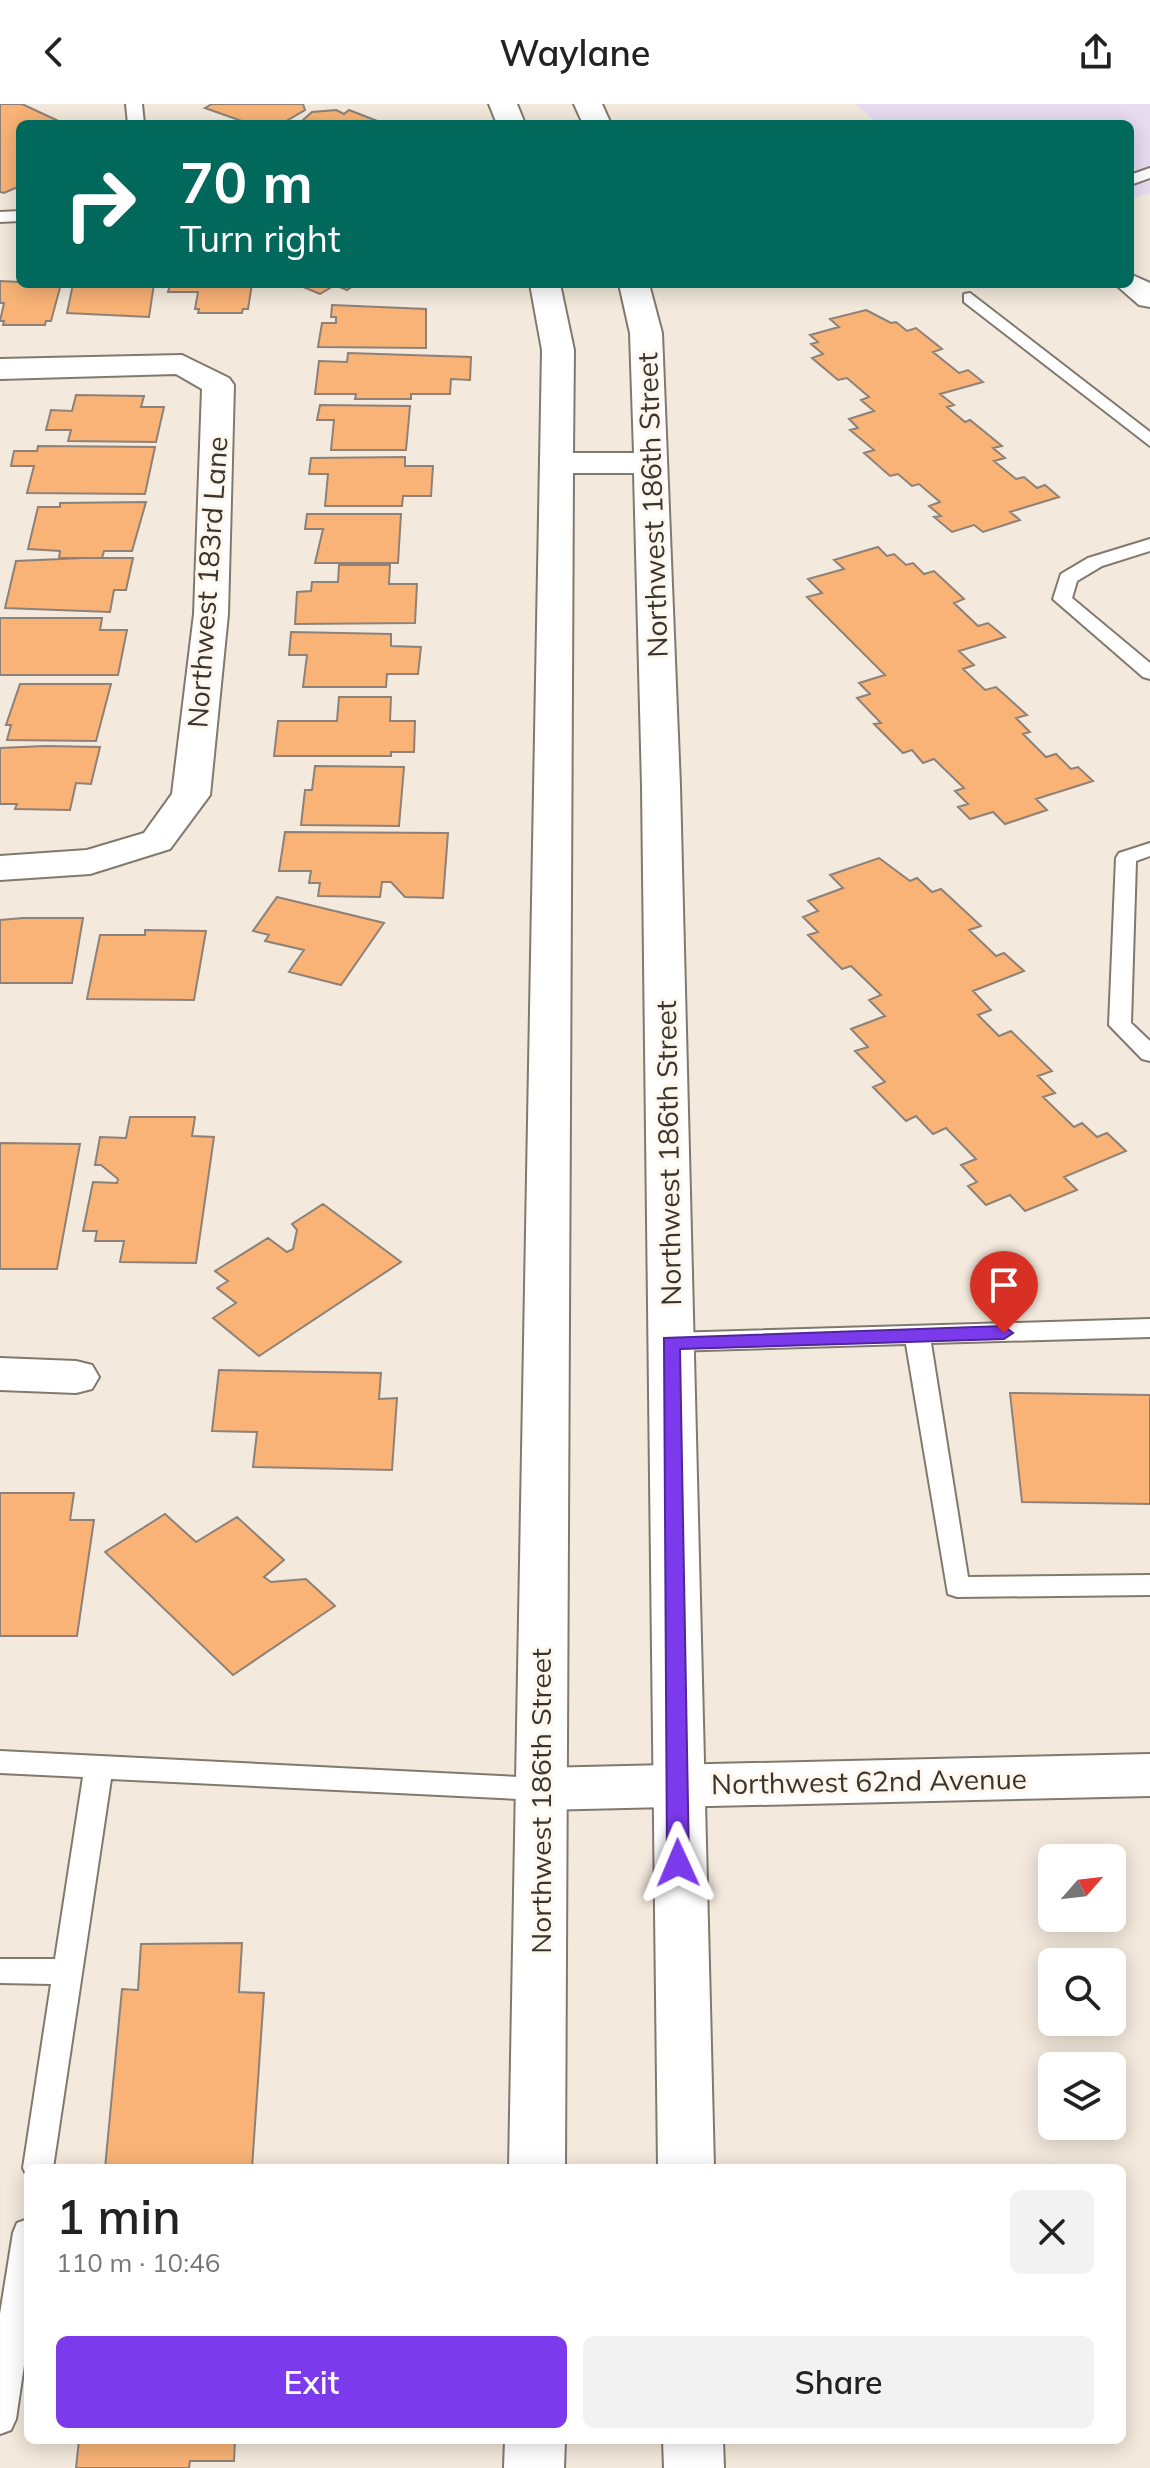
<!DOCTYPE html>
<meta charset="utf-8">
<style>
body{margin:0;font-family:Mulish,sans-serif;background:#f2f2f2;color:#222;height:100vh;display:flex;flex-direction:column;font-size:30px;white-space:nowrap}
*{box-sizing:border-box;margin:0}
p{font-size:26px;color:#767676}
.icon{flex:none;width:44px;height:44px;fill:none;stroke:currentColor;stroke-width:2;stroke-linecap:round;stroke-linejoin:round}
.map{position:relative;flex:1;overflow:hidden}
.details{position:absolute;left:24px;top:2060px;width:1102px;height:280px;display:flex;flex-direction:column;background:#fff;border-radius:12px;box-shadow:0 4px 20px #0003}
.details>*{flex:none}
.guide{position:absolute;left:16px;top:16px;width:1118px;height:168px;border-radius:12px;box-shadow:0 4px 20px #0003;background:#00695c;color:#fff;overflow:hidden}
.needle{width:52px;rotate:62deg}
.buttons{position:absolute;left:1038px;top:1740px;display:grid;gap:16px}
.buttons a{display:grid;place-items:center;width:88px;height:88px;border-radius:12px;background:#fff;box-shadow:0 4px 20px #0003;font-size:40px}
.pin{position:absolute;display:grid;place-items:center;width:68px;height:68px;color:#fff;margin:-82px -34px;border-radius:50% 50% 50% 0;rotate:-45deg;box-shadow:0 0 8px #0007}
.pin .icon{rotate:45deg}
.me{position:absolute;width:88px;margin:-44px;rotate:359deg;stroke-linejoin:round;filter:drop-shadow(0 0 6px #0008)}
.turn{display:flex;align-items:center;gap:28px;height:168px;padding:0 32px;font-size:36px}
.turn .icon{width:104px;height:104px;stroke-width:2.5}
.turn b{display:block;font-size:56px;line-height:68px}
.round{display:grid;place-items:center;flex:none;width:84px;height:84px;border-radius:12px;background:#f2f2f2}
.headline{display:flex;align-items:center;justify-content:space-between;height:136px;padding:0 32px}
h1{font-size:48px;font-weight:600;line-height:60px}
.cta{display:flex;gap:16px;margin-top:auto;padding:16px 32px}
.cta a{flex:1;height:92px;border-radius:12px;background:#7c3aed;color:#fff;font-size:32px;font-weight:600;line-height:92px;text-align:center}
.cta a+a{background:#f2f2f2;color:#222}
header{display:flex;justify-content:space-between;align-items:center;height:104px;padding:0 32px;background:#fff;font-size:36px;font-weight:600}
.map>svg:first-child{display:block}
.education{fill:#e7dcf0}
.building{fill:#f9b376;stroke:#8d8178;stroke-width:2}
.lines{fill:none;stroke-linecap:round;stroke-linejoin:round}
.lane-casing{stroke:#82796e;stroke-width:4}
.street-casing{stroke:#82796e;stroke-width:4}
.secondary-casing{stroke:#82796e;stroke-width:4}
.primary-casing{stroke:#82796e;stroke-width:4}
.lane{fill:#fff;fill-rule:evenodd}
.street{fill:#fff;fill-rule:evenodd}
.secondary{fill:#fff;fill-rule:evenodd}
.primary{fill:#fff;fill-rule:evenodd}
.route{fill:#7c3aed;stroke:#51269a;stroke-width:2}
.labels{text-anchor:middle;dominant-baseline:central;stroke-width:6;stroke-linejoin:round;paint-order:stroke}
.street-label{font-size:28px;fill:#383530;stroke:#fff7ec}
</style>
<header><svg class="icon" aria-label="back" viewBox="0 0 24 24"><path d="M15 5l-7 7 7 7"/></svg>Waylane<svg class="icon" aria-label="share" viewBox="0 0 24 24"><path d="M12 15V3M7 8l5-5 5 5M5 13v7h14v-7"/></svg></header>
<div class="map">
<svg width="1150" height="2364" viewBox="0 0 1150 2364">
<rect width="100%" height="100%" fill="#f3e9dc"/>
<!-- education -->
<path class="education" d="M854,0H1150V89L1130,95V20H880Z"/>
<!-- building -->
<path class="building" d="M0,0H22L65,20H20V82L4,89L0,88Z
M212,0H303L305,6L281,20H250L205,4Z
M336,6L344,10L349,6L385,20H312L303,16L312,8Z
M0,177L61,180L51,217H46L45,221H3L4,217H0L4,199H0Z
M73,180H154L149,213L67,209Z
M170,180H252L248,205H243L242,209H198L199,205H195L198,188H168Z
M296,180H356L347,186L335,181L320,190Z
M332,201L426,205V244L318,243L322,219H336V213H331Z
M866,206L891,219L896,218L907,227L916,224L942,245L933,248L959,269L968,266L983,278L940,290L954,301L947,303L965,318L970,316L1002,342L993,344L1005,354L994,357L1016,375L1024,373L1037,384L1045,381L1059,393L1010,408L1020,416L983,428L974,421L952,428L934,413L941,412L929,402L940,398L919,380L912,382L898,370L890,372L864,349L874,346L850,326L858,324L849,315L874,307L861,296L869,293L847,274L838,276L812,254L823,250L811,240L818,238L810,231L839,223L830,215Z
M348,249L471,253L470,276L451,275L450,290H411V295H355L356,290H315L319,257L347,258Z
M76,291L144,292L141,303H164L156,338L68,337L71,326H46L51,306L72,307Z
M320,301L410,302L406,346H331L334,316H317Z
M38,342L155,343L145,390L27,389L34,362H11L14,347H37Z
M405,353V362H433L431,392H403L402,402H325L328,370H309L311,354Z
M146,398L132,447H104L102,454H59L60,447L28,445L38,403H60V399Z
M307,410H401L398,459H315L323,425H305Z
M878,443L887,452L894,450L906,461L913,459L924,470L934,467L964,495L954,499L978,522L988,519L1005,533L959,547L974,561L963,565L985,586L996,583L1027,611L1016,614L1030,628L1023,630L1046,653L1056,650L1071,665L1078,663L1093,677L1036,695L1047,706L1005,720L993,708L970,715L958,703L968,700L955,687L964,684L934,655L923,659L912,646L903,649L874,620L881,619L857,594L870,590L859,579L885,571L807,493L822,489L808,475L844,465L834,456Z
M84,454H133L126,486H114L110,508L5,504L16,457Z
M339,461H390L389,480H417L415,519L295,520L297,488L311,487L312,478H338Z
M0,514H102L100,526H127L118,571H0Z
M291,528L391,530V542L421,543L418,570H387L386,583H303L307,551H289Z
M20,580H111L96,637L7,636L11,621H6Z
M339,593H391L390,617H415L414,648H391V652H274L278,617H337Z
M45,642L100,643L91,680L76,679L70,706L15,705L17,700H0V644Z
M315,662L404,663L399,722L301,721L305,686H312Z
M285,728L448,729L443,794L405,793L391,778H382L380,793L318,792L320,779H309L311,767H279Z
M879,754L910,777L917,774L932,788L941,785L981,822L969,826L996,852L1004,849L1024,867L973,887L991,906L978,911L999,932L1011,927L1052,967L1038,972L1055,989L1043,993L1074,1023L1082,1019L1097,1033L1107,1029L1126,1047L1064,1073L1077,1086L1025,1107L1010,1091L986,1101L968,1082L977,1078L961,1061L976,1055L946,1024L933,1030L916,1012L906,1017L873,983L885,978L855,947L868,943L851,925L885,912L869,896L881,891L851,862L842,865L808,831L818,828L803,813L818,807L808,797L843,784L830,771Z
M277,793L384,819L341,881L289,868L304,846L265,837L269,831L253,827Z
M23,814H83L72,879H0V816Z
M145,826L206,827L194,896L87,895L100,831H145Z
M130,1013H195L192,1032L214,1033L196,1159L120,1158L124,1137H95L97,1127H83L93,1078L117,1079L118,1075L101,1061H95L100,1033L126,1034Z
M0,1039L80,1040L57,1165H0Z
M323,1100L401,1158L259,1252L213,1214L236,1199L217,1184L228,1177L215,1167L268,1134L287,1148L293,1145L297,1126L292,1120Z
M219,1266L381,1269L379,1295L397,1294L392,1366L253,1363L257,1328L212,1327Z
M1010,1289L1150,1291V1400L1022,1398Z
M0,1389H74L70,1416H94L77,1532H0Z
M165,1410L196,1438L237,1413L284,1456L264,1473L271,1478L306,1475L335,1502L233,1571L105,1448Z
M242,1839L239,1888L264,1889L252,2064H105L122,1885L138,1886L141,1840Z
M79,2336H235L234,2357H190L189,2364H76Z"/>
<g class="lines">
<defs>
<path id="lane" d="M126,0H142L144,20H128Z
M1150,64V74L1130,81V71Z
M20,107V117L0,118V108Z
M970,189L1150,328V342L964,198V190Z
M1150,435V447L1102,462L1077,477L1072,494L1150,559V575L1143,573L1053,495L1061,470L1088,454Z
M1150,739V752L1136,757L1131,919L1150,937V957L1142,955L1109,921L1116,754L1119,749Z
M1150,1215V1233L931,1239L968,1473L1150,1471V1491L957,1493L948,1490L906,1240L671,1247L662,1244L659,1238L662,1232L671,1229Z
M0,1647L540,1674L550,1677L554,1685L550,1693L540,1696L111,1675L53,2064H28V2074L23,2064L51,1880L0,1879V1855H55L83,1673L0,1669Z
M28,2115V2234L16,2315L11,2326L0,2330V2210L13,2129L17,2119Z"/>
<path id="street" d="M1130,170L1150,179V203L1139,201L1115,180H1130Z
M182,251L229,274L234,281L228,510L210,691L170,745L90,770L0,776V752L87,746L144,729L172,690L194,510L202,285L176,270L0,275V255Z
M0,1254L76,1257L92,1261L99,1273L92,1285L76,1289L0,1286Z"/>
<path id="secondary" d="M1150,1650V1692L540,1706L522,1700L515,1685L522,1670L540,1664Z"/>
<path id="primary" d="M489,0H517L525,20H497Z
M574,0H602L611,20H583Z
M530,180H560L574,246L573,349H634L630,229L619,180H649L662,229L680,682L714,2064H658L642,682L634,369H573L565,2064H509L542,246Z
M505,2336H565L564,2364H504Z
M663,2336H723L724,2364H664Z"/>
</defs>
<!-- lane casing -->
<use href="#lane" class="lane-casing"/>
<!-- street casing -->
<use href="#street" class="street-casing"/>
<!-- secondary casing -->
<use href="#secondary" class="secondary-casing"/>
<!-- primary casing -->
<use href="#primary" class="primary-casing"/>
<!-- lane -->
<use href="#lane" class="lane"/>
<!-- street -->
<use href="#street" class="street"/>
<!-- secondary -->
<use href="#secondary" class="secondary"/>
<!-- primary -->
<use href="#primary" class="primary"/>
</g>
<!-- route -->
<path class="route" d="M1004,1222L1013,1229L1004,1235L680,1245L689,1759L686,1765H670L667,1759L664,1234Z"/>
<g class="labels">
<!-- street labels -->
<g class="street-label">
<text transform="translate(652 401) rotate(-92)">Northwest 186th Street</text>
<text transform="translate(207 478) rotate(-86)">Northwest 183rd Lane</text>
<text transform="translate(668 1049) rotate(-91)">Northwest 186th Street</text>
<text transform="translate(869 1677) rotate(-1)">Northwest 62nd Avenue</text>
<text transform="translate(540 1697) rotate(-90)">Northwest 186th Street</text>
</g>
</g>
</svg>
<div class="buttons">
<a><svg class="needle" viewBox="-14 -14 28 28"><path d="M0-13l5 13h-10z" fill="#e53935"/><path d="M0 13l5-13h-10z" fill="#767676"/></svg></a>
<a><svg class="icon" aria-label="search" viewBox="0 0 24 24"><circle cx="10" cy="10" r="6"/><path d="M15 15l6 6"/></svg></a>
<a><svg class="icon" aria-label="layers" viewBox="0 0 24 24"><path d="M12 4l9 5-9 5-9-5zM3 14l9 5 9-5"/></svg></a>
</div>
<div class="pin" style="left:1004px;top:1229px;background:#d93025"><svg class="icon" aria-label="arrive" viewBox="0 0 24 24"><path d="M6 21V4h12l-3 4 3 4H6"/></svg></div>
<svg class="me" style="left:678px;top:1759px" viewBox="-20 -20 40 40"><path d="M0-17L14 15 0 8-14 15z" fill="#7c3aed" stroke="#fff" stroke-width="4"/></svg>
<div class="guide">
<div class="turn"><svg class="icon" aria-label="right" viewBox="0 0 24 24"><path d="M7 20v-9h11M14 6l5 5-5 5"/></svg><div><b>70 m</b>Turn right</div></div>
</div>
<section class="details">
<div class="headline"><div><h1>1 min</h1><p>110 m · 10:46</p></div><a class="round"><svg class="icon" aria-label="close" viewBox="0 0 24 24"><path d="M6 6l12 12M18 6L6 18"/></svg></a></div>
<div class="cta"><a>Exit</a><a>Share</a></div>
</section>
</div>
